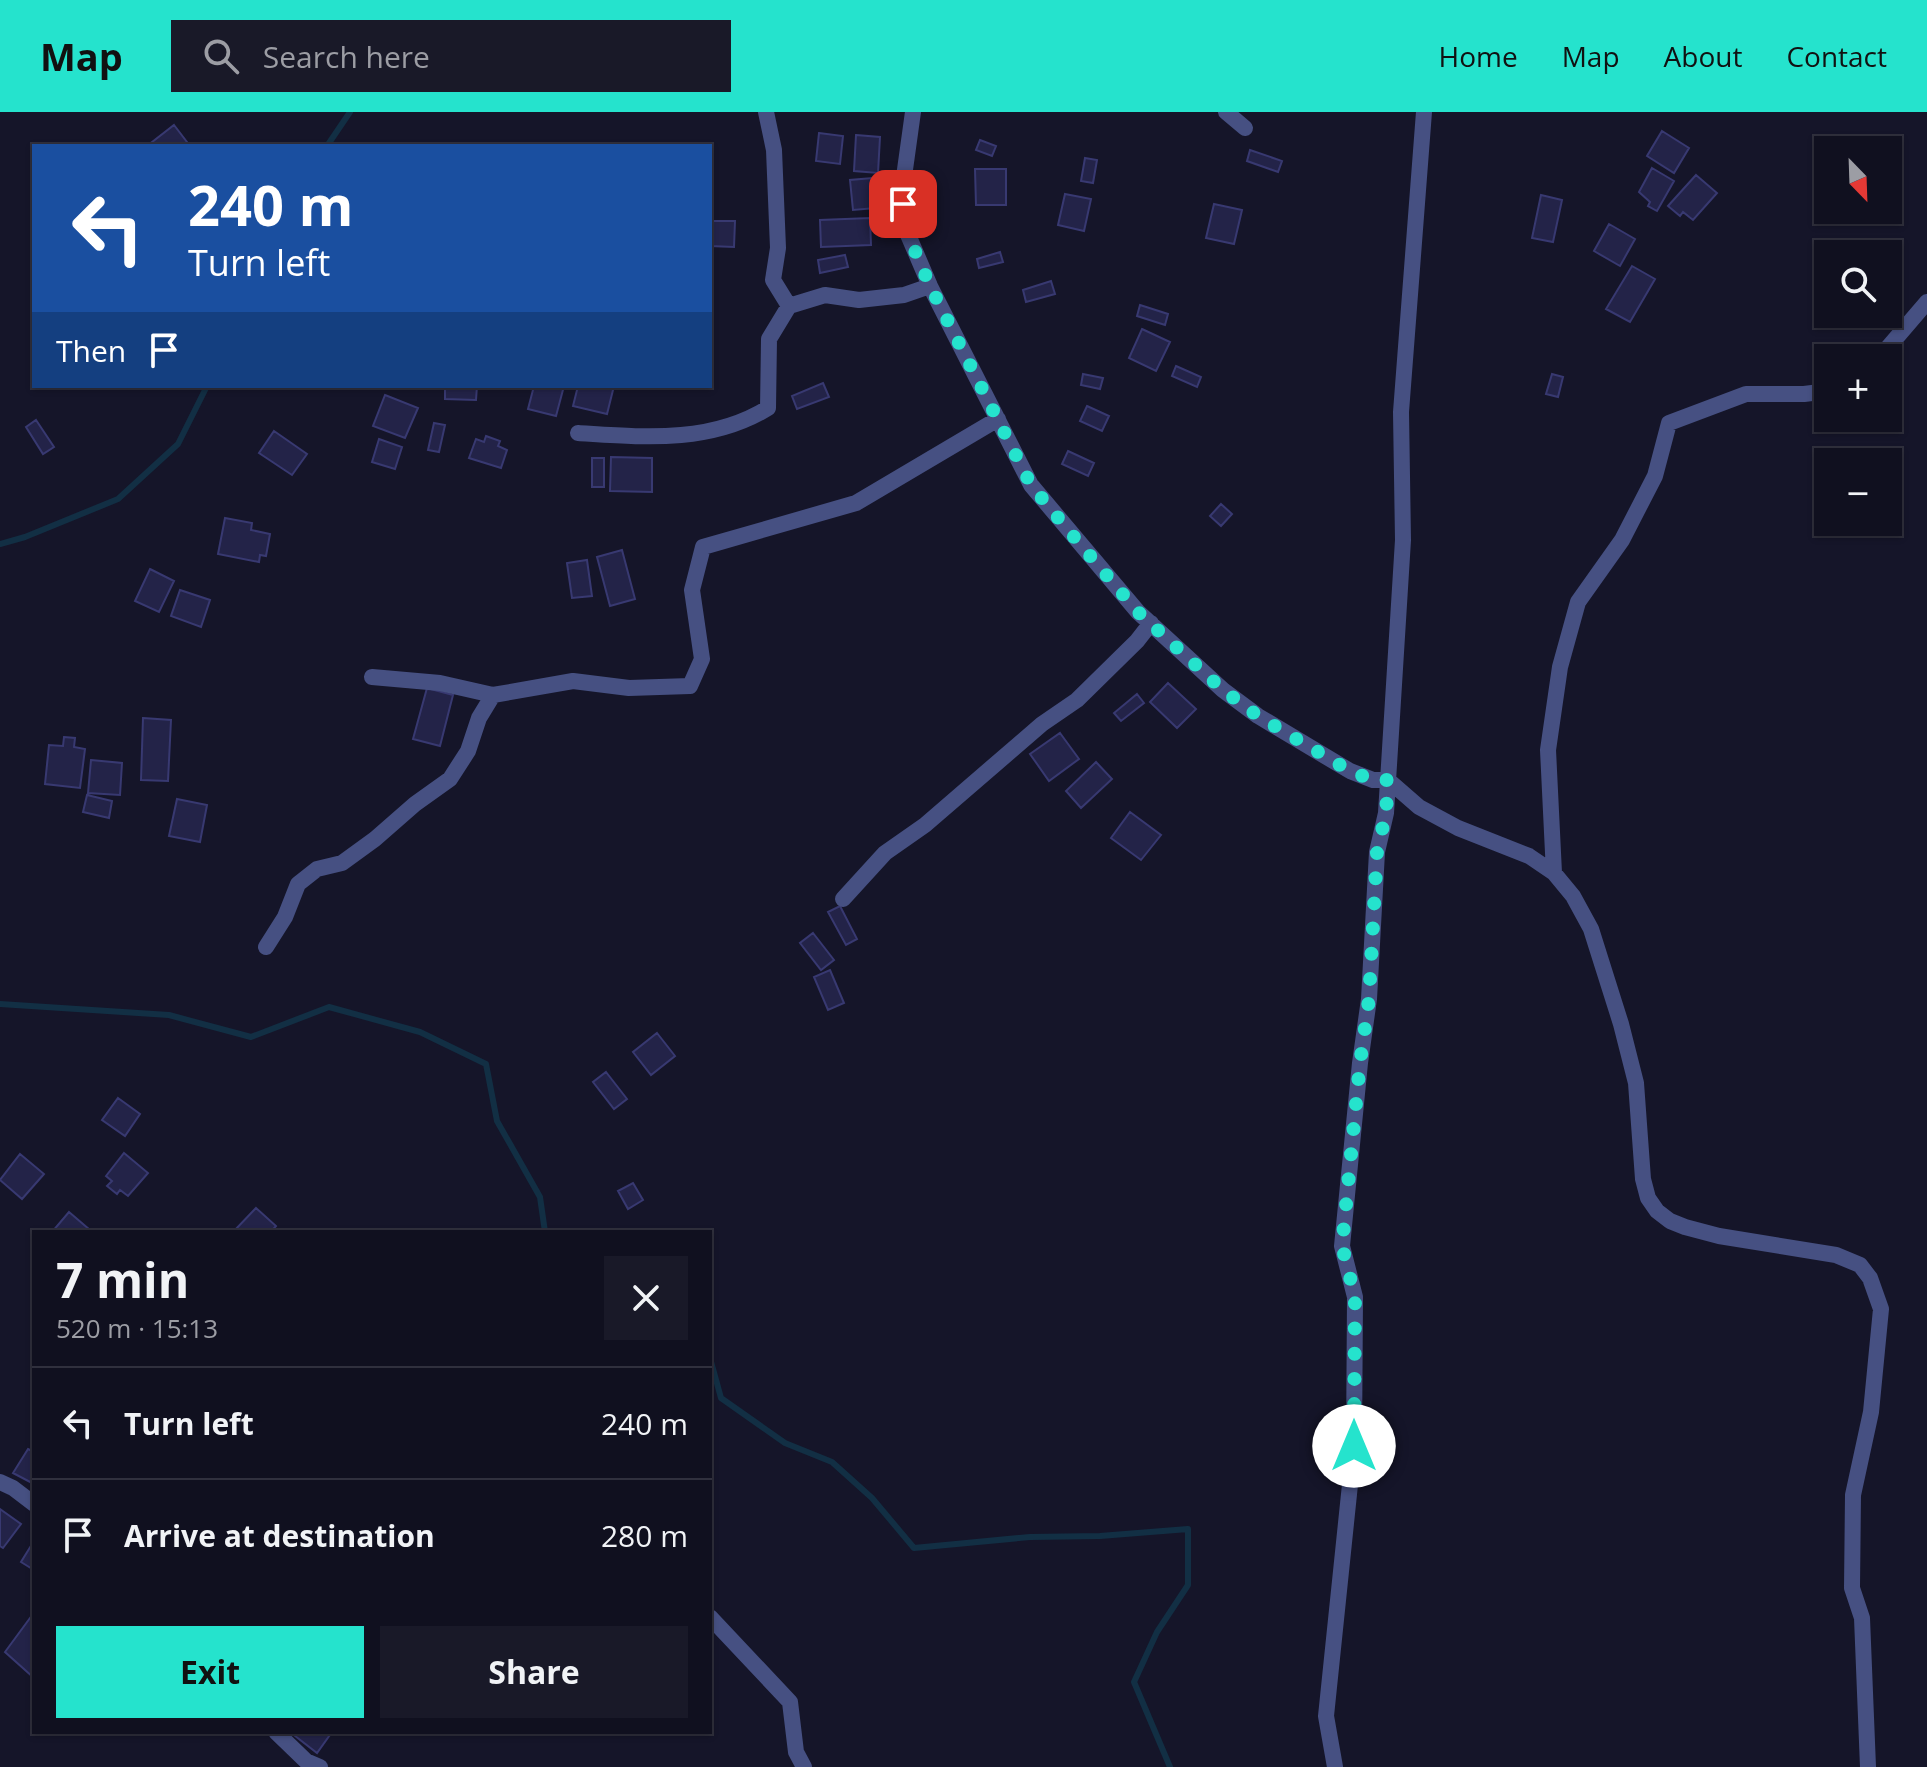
<!DOCTYPE html>
<meta charset="utf-8">
<style>
body{margin:0;font-family:"Open Sans",sans-serif;background:#191928;color:#f1f3f6;height:100vh;display:flex;flex-direction:column;font-size:30px;white-space:nowrap}
*{box-sizing:border-box;margin:0}
p{font-size:26px;color:#9c9da4}
.icon{flex:none;width:44px;height:44px;fill:none;stroke:currentColor;stroke-width:2;stroke-linecap:round;stroke-linejoin:round}
.map{position:relative;flex:1;overflow:hidden}
.details{position:absolute;left:32px;top:1118px;width:680px;height:504px;display:flex;flex-direction:column;background:#10101f;border-radius:0px;box-shadow:0 2px 6px #0004,0 0 0 2px #30303d}
.details>*{flex:none}
.guide{position:absolute;left:32px;top:32px;width:680px;height:244px;border-radius:0px;box-shadow:0 2px 6px #0004,0 0 0 2px #30303d;background:#1a4fa0;color:#fff;overflow:hidden}
.needle{width:52px;rotate:157deg}
.buttons{position:absolute;left:1814px;top:24px;display:grid;gap:16px}
.buttons a{display:grid;place-items:center;width:88px;height:88px;border-radius:0px;background:#10101f;box-shadow:0 2px 6px #0004,0 0 0 2px #30303d;font-size:40px}
.pin{position:absolute;display:grid;place-items:center;width:68px;height:68px;color:#fff;margin:-34px;border-radius:16px;box-shadow:0 4px 12px #0006}
.me{position:absolute;width:88px;margin:-44px;rotate:0deg;stroke-linejoin:round;filter:drop-shadow(0 0 6px #0008)}
.turn{display:flex;align-items:center;gap:28px;height:168px;padding:0 24px;font-size:36px}
.turn .icon{width:104px;height:104px;stroke-width:2.5}
.turn b{display:block;font-size:56px;line-height:68px}
.then{display:flex;align-items:center;height:76px;padding:0 24px;background:#0003;gap:16px;font-size:30px}
.round{display:grid;place-items:center;flex:none;width:84px;height:84px;border-radius:0px;background:#191928}
.overview{display:flex;align-items:center;justify-content:space-between;height:136px;padding:0 24px}
h1{font-size:48px;font-weight:700;line-height:60px}
.cta{display:flex;gap:16px;margin-top:auto;padding:16px 24px}
.cta a{flex:1;height:92px;border-radius:0px;background:#25e3cd;color:#111;font-size:32px;font-weight:700;line-height:92px;text-align:center}
.cta a+a{background:#191928;color:#f1f3f6}
ul{padding:0;list-style:none}
li{display:flex;align-items:center;gap:24px;height:112px;padding:0 24px;border-top:2px solid #30303d}
li div{flex:1}
li b{display:block;font-size:30px}
li em{font-style:normal}
header{display:flex;align-items:center;gap:48px;box-sizing:border-box;height:112px;padding:0 40px;background:#25e3cd;color:#111}
header strong{font-size:38px}
nav{display:flex;gap:44px;margin-inline-start:auto;font-size:28px}
.search{width:560px;height:72px;background:#191928;display:flex;align-items:center;gap:20px;box-sizing:border-box;padding:0 28px;border-radius:0px;color:#9c9da4;font-size:30px}
.map>svg:first-child{display:block}
.lines{fill:none;stroke-linecap:round;stroke-linejoin:round}
.stream{stroke:#122f44;stroke-width:6}
.building{fill:#232348;stroke:#383971;stroke-width:2}
.street{stroke:#465082;stroke-width:16}
.route{stroke:#25e3cd;stroke-width:14;stroke-dasharray:0 25.2}
</style>
<header>
<strong>Map</strong>
<div class="search"><svg class="icon" aria-label="search" viewBox="0 0 24 24"><circle cx="10" cy="10" r="6"/><path d="M15 15l6 6"/></svg>Search here</div>
<nav><a>Home</a><a>Map</a><a>About</a><a>Contact</a></nav>
</header>
<div class="map">
<svg width="1927" height="1655" viewBox="0 0 1927 1655">
<rect width="100%" height="100%" fill="#151529"/>
<g class="lines">
<!-- stream -->
<path class="stream" d="M327,34L350,0
M0,432L25,425L118,387L178,332L207,274
M0,892L169,903L251,925L329,895L420,920L486,952L497,1009L540,1085L545,1120
M710,1246L721,1286L785,1331L832,1350L872,1386L914,1436L1030,1425L1100,1424L1188,1417V1473L1157,1520L1134,1570L1170,1655"/>
</g>
<!-- building -->
<path class="building" d="M174,13L190,34H147Z
M1662,19L1689,36L1674,61L1647,44Z
M819,21L843,24L840,52L816,49Z
M856,23L880,25L878,61L854,59Z
M980,28L996,34L992,44L976,38Z
M1250,38L1282,49L1278,60L1247,49Z
M1085,46L1097,48L1093,71L1081,69Z
M1652,56L1674,69L1657,99L1648,94L1650,90L1639,80Z
M975,57H1006V93H976Z
M1696,63L1717,81L1693,108L1683,100L1680,104L1668,94Z
M884,65L887,95L853,98L850,68Z
M1065,82L1091,87L1084,119L1058,113Z
M1541,83L1562,88L1553,130L1532,126Z
M1214,92L1242,98L1234,132L1206,126Z
M870,106L871,133L821,135L820,108Z
M710,109H735L734,135L710,134Z
M1609,112L1635,127L1620,154L1594,139Z
M1000,140L1003,150L979,156L977,147Z
M845,143L848,155L820,161L818,148Z
M1632,154L1655,167L1630,210L1606,197Z
M1051,169L1055,182L1026,190L1023,178Z
M1140,193L1168,202L1165,213L1137,204Z
M1142,217L1170,230L1156,259L1129,246Z
M1176,254L1201,265L1197,275L1172,264Z
M1083,262L1103,266L1100,277L1081,273Z
M1552,262L1563,265L1558,285L1546,282Z
M823,271L829,285L797,297L792,284Z
M445,274H477L476,288L445,287Z
M534,274H564L556,304L528,297Z
M578,274H614L607,302L573,294Z
M385,283L418,296L405,326L373,314Z
M1087,294L1109,304L1102,319L1080,309Z
M36,308L54,335L43,342L26,315Z
M434,311L445,313L439,340L428,338Z
M274,319L307,342L292,363L259,341Z
M486,324L500,329L498,334L507,338L501,356L469,346L476,327L484,330Z
M379,327L402,335L395,357L372,350Z
M1068,339L1094,351L1088,364L1062,352Z
M611,345L652,346V380L610,379Z
M592,346H604V375H592Z
M1221,392L1232,402L1221,414L1210,404Z
M225,406L252,411L251,418L270,422L266,444L260,443L259,450L218,442Z
M622,438L635,487L610,494L597,445Z
M587,448L592,484L572,486L567,451Z
M150,457L174,469L159,500L135,489Z
M180,478L210,488L201,515L171,504Z
M1168,571L1196,597L1177,616L1150,590Z
M427,576L453,583L440,634L413,627Z
M1137,582L1144,591L1121,609L1114,601Z
M143,606L171,608L168,669L141,668Z
M1060,621L1079,647L1049,669L1030,642Z
M64,625L75,626L74,635L85,637L80,676L45,672L49,633L63,634Z
M91,648L122,651L120,683L88,681Z
M1096,650L1112,667L1081,696L1066,679Z
M87,683L112,689L109,706L83,700Z
M177,687L207,693L200,730L169,724Z
M1130,700L1161,723L1141,748L1111,726Z
M840,794L857,827L846,833L828,800Z
M813,821L834,848L821,858L800,831Z
M830,858L844,891L828,898L814,865Z
M657,921L675,944L651,963L633,940Z
M606,960L627,987L614,997L593,970Z
M118,986L140,1002L125,1024L102,1008Z
M124,1041L148,1061L128,1084L120,1078L117,1082L107,1074L112,1069L106,1064Z
M20,1042L44,1062L22,1087L0,1068Z
M633,1071L643,1088L628,1097L618,1079Z
M256,1096L276,1114L271,1120H233Z
M69,1100L90,1118L89,1120H52Z
M28,1337L34,1340V1372L13,1361Z
M0,1397L21,1412L3,1436L0,1434Z
M34,1429V1458L21,1450Z
M33,1502H34V1566L5,1540Z
M290,1620H332L317,1641Z"/>
<g class="lines">
<!-- street -->
<path class="street" d="M766,0L774,38L778,136L773,168L789,194
M913,0L903,72V111L930,174L1031,373L1138,500L1223,578L1258,604L1350,659L1373,668H1388L1419,695L1458,716L1529,744L1554,761L1573,784L1591,817L1621,912L1636,971L1643,1067L1648,1086L1657,1099L1670,1109L1685,1115L1719,1124L1836,1143L1860,1153L1870,1166L1881,1197L1871,1300L1853,1383L1852,1476L1862,1506L1868,1655
M1226,0L1245,16
M1879,246L1927,190
M578,321C642,325 710,332 768,296L769,227L789,194L825,183L859,188L904,183L930,174
M372,565L440,571L493,583L573,569L629,576L690,574L702,547L692,478L703,435L856,391L998,307
M1554,761L1548,638L1560,555L1578,490L1622,428L1655,364L1669,311L1746,282H1804L1828,279
M843,787L885,741L925,713L1042,612L1077,588L1137,529L1151,511
M266,835L285,805L298,772L317,757L342,751L375,727L415,692L450,667L468,639L479,606L493,583
M0,1370L13,1376L34,1392
M710,1505L790,1590L796,1640L804,1655
M276,1620L306,1649L320,1655
M1335,1655L1326,1604L1354,1334L1355,1185L1342,1134L1360,951L1369,887L1377,740L1386,701L1403,428L1401,300L1424,0"/>
</g>
<g class="lines">
<!-- route -->
<path class="route" d="M903,92V111L930,174L1031,373L1074,425L1138,500L1223,578L1258,604L1350,659L1373,668H1388L1386,701L1377,740L1369,887L1360,951L1342,1134L1355,1185L1354,1334"/>
</g>
</svg>
<div class="buttons">
<a><svg class="needle" viewBox="-14 -14 28 28"><path d="M0-13l5 13h-10z" fill="#e53935"/><path d="M0 13l5-13h-10z" fill="#9c9da4"/></svg></a>
<a><svg class="icon" aria-label="search" viewBox="0 0 24 24"><circle cx="10" cy="10" r="6"/><path d="M15 15l6 6"/></svg></a>
<a>+</a>
<a>−</a>
</div>
<div class="pin" style="left:903px;top:92px;background:#d93025"><svg class="icon" aria-label="arrive" viewBox="0 0 24 24"><path d="M6 21V4h12l-3 4 3 4H6"/></svg></div>
<svg class="me" style="left:1354px;top:1334px" viewBox="-20 -20 40 40"><circle r="19" fill="#fff"/><path d="M0-13L10 11 0 6-10 11z" fill="#25e3cd"/></svg>
<div class="guide">
<div class="turn"><svg class="icon" aria-label="left" viewBox="0 0 24 24"><path d="M17 20v-9H6M10 6l-5 5 5 5"/></svg><div><b>240 m</b>Turn left</div></div>
<div class="then">Then<svg class="icon" aria-label="arrive" viewBox="0 0 24 24"><path d="M6 21V4h12l-3 4 3 4H6"/></svg></div>
</div>
<section class="details">
<div class="overview"><div><h1>7 min</h1><p>520 m · 15:13</p></div><a class="round"><svg class="icon" aria-label="close" viewBox="0 0 24 24"><path d="M6 6l12 12M18 6L6 18"/></svg></a></div>
<ul>
<li><svg class="icon" aria-label="left" viewBox="0 0 24 24"><path d="M17 20v-9H6M10 6l-5 5 5 5"/></svg><div><b>Turn left</b></div><em>240 m</em></li>
<li><svg class="icon" aria-label="arrive" viewBox="0 0 24 24"><path d="M6 21V4h12l-3 4 3 4H6"/></svg><div><b>Arrive at destination</b></div><em>280 m</em></li>
</ul>
<div class="cta"><a>Exit</a><a>Share</a></div>
</section>
</div>
